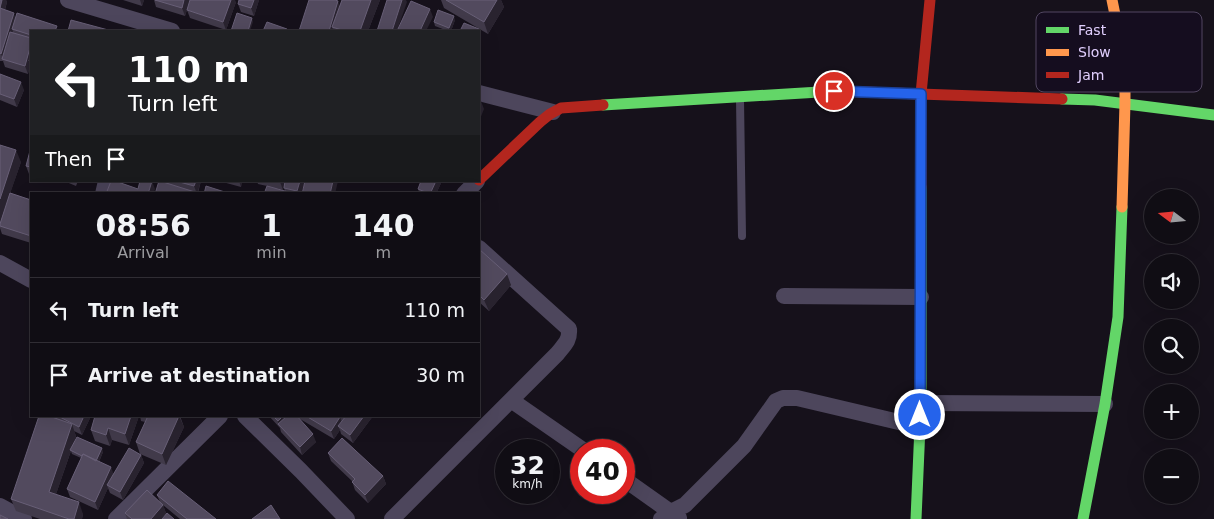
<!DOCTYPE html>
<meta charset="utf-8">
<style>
body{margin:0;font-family:"DejaVu Sans",sans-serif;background:#19161d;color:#f1f3f6;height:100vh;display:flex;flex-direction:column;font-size:19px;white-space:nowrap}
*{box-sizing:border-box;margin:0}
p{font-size:16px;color:#9c9ca0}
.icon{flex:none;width:28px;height:28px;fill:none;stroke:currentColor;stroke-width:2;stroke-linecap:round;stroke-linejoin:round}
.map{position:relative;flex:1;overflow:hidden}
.drawer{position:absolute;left:30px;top:192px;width:450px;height:225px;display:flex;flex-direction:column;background:#100d14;border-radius:0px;box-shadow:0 5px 20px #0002,0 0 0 1px #302d34}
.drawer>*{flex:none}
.top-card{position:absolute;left:30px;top:30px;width:450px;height:152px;border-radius:0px;box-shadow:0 5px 20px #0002,0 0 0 1px #302d34;background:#202124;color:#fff;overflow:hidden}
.needle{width:32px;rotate:286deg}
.buttons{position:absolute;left:1144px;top:189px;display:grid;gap:10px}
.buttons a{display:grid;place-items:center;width:55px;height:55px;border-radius:50%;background:#100d14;box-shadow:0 5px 20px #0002,0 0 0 1px #302d34;font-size:25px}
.speed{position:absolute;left:495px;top:439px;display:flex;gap:10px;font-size:25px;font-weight:700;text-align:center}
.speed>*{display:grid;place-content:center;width:65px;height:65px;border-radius:50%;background:#100d14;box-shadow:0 5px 20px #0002,0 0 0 1px #302d34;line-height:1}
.speed small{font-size:12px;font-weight:400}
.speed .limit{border:8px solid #d22;background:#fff;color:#111}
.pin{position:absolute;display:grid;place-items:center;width:42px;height:42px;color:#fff;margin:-21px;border:2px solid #fff;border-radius:50%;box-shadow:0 1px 5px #0007}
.me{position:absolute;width:55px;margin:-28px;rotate:0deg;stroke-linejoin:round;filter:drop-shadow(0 0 4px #0008)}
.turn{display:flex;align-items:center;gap:18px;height:105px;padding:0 15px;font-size:22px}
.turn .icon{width:65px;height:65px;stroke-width:2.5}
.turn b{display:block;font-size:35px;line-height:42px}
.then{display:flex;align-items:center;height:48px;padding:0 15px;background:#0003;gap:10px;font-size:19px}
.eta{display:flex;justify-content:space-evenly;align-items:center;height:85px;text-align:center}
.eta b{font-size:30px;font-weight:600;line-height:35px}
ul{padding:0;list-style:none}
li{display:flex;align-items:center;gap:15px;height:65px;padding:0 15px;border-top:1px solid #302d34}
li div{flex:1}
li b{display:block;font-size:19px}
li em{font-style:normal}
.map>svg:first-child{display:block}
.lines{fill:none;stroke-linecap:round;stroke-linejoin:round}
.lane{stroke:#4d465c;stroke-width:8}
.street{stroke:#4d465c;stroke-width:16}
.fast{stroke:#63d668;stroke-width:11}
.slow{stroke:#ff974d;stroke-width:11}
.jam{stroke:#b3261e;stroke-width:11}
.wall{fill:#413a4a}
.shaded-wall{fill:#29232f}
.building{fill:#524a5e;stroke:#685f77}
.route-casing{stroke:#184099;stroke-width:12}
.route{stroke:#2563eb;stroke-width:9}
.key{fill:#150d1f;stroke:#524762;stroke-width:1}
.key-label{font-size:14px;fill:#e0cefd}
</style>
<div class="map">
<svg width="1214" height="519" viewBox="0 0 1214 519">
<rect width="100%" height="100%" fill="#16111b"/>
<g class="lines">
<!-- lane -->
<path class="lane" d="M740,99L742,236"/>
<!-- street -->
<path class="street" d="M68,0L172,31
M479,93L553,112
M103,194L106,181
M464,194L477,181
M0,263L31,280
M784,296L921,297
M511,400L583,450
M921,403L1105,404
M245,416L301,471L347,519
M624,479L679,518
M0,506L24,519
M116,519L220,416
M392,519L557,354C564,345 570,341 569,329L479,248
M661,519L671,512L685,505L744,446L776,401L783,398H797L920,427"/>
<!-- fast -->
<path class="fast" d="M1062,99L1095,100L1214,115
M603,105L836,91
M916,519L921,403V187
M1083,519L1105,404L1118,317L1122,207"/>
<!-- slow -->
<path class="slow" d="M1112,0L1125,64V103L1122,207"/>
<!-- jam -->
<path class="jam" d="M836,91L1062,99
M479,180L540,122L550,114L561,108L603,105
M921,187V94L930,0"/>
</g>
<!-- wall -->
<path class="wall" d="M0,0H6L7,2L5,10L31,31V68L30,65L28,74L5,67L3,61H0Z
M123,0H144L142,6Z
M154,0H190L185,16L156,7Z
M239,0H259L254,16L241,12L238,4Z
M342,0H380L368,31H299L340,6Z
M441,0H501L504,7L488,34L444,8Z
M236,2L226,30L190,18L187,10Z
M455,20L451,31H448L435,26L434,22Z
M0,74L24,90L17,107L0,100Z
M0,145L21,162L10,193L31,200V243L2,234L0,228Z
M31,147V174H29L26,166Z
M64,181H78L76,186Z
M158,181H201L198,193L158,183Z
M219,181H242L241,187Z
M257,181H285L283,190L275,188L285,191L284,188L285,181L301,194H264L267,186L258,184Z
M421,181H442L436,194H420L418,189Z
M479,249L511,285L489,311L479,302Z
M51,416H91L82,435L74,431L76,436L71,449L103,452L99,462L113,474L141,455L144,463L123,500L110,493L108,488L98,510L70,497L67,489L81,458L72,454L71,451L56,494L83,514L82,519H40L16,511L11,499L52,417Z
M95,416H139L129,445L112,440L110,446L95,441L91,430Z
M140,416H180L184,427L166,465L140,454L136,442L145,422L141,421Z
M269,416H297L316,442L302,455L281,432L280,428Z
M299,416H373L353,443L341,434L340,430L334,439L300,419Z
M328,453L383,476L386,484L368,503L355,490L352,481L331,461Z
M157,495L216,519H180L163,505L166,513L161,519H127L125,513L160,502Z"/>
<!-- shaded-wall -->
<path class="shaded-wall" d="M2,0H6L7,2L3,16L0,8Z
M140,0H144L142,6Z
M184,0H190L185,16L182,8Z
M231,0H235L236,2L226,30L223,22Z
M254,0H259L254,16L251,8Z
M371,0H380L368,31H360Z
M402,0H406L407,2L397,31H392Z
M497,0H501L504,7L488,34L484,22Z
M338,1L341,9L332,27L334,31H329Z
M430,9L433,17L426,31H420Z
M14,13L16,21L12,29L13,31L4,59H3L1,54Z
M454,16L455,20L451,31H450L449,28Z
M252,18L253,22L250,31H248Z
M31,44V62L29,61L30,65L28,74L25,66Z
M21,82L24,90L17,107L14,99Z
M481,101L484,109L480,119L479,116V107Z
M16,150L21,162L0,223V199Z
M152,181L155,189L154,194H148Z
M196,181H201L197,194L194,186Z
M239,181H242L241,187Z
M280,181H285L283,190L280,182Z
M300,181H305L301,194H298L297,191Z
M333,181H338L335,194H330Z
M436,181H442L436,194H430Z
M507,274L511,285L489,311L484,300Z
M84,416H91L82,435L79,427Z
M131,416H139L129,445L125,434Z
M179,416L184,427L166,465L162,454Z
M283,416H295L279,425L278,421Z
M364,416H373L353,443L350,435Z
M340,417L343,425L338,426L340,430L334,439L331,431Z
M72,424L76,436L53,503L49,492Z
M108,428L112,440L110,446L106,435Z
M313,434L316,442L302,455L300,447Z
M102,448L103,452L97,466L96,462Z
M141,455L144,463L123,500L120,492Z
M111,467L114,475L107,485L108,488L98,510L95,502Z
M383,476L386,484L368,503L365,495Z
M79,502L83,514L82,519H74Z
M163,505L166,513L161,519H151Z"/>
<!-- building -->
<path class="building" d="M0,0H2L0,8Z
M155,0H184L182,8Z
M190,0H231L223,22L187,10Z
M239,0H254L251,8L238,4Z
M309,0H335L338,1L329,31H299Z
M342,0H371L360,31H345L332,27Z
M387,0H402L392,31H377Z
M446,0H497L484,22Z
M411,1L430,9L420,31H397Z
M0,8L14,13L1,54L0,53Z
M438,10L454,16L449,28L434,22Z
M17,13L57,26L55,31H31V35L12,29Z
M237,13L252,18L248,31H231Z
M71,20L112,31H68Z
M267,22L287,29L286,31H263Z
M464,23L479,29L478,31H460Z
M10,32L31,38V44L25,66L2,59Z
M31,54V62L29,61Z
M0,74L21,82L14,99L0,94Z
M0,145L16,150L0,199Z
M31,147V167L26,166Z
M111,181H115L138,189L140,181H152L148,194H106Z
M159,181H160L198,193L155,194Z
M176,181H196L194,186Z
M285,181H300L297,191L284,188Z
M305,181H333L330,194H302Z
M421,181H436L430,194L418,189Z
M206,186L231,194H204Z
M267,186L292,193V194H264Z
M10,193L31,200V236L0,226V224Z
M479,249L507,274L484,300L479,295Z
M39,416H49L72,424L49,492L79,502L74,519H69L11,499Z
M58,416H84L79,427Z
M95,416H131L125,434L108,428L106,435L91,430Z
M148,416H179L162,454L136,442Z
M273,416H283L278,421Z
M287,416H297L313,434L300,447L278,424Z
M306,416H338L340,417L331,431Z
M346,416H364L350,435L338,426Z
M77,437L102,448L96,461L83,454L82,456L70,450Z
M342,438L383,476L365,495L352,482L355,479L328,453Z
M129,448L141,455L120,492L107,485Z
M83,454L111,467L95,502L67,489Z
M168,481L216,519H187L157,495Z
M147,490L163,505L151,519H132L125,513Z
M271,505L280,519H252Z
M167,513L174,519H162Z
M0,515L8,519H0Z"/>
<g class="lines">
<defs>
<path id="route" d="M834,91L921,94L920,415"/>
</defs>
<!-- route casing -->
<use href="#route" class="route-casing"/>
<!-- route -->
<use href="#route" class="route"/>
</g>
<!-- legend -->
<rect x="1036" y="12" width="166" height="80" rx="8" class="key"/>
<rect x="1046" y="27" width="23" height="6" fill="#63d668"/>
<rect x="1046" y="49" width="23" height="7" fill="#ff974d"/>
<rect x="1046" y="72" width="23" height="6" fill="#b3261e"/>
<g class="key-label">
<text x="1078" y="35">Fast</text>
<text x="1078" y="57">Slow</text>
<text x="1078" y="80">Jam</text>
</g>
</svg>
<div class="buttons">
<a><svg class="needle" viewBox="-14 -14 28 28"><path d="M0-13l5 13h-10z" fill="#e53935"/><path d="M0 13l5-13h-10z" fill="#9c9ca0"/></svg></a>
<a><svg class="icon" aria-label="sound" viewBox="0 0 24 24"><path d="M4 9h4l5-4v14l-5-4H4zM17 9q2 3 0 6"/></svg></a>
<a><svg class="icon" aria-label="search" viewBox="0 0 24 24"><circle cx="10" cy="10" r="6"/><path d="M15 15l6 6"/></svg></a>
<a>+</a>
<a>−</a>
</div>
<div class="speed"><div>32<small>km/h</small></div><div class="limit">40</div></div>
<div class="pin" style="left:834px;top:91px;background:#d93025"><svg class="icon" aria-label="arrive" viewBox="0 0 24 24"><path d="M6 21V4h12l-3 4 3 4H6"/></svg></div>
<svg class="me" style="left:920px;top:415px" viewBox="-20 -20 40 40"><circle r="17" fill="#2563eb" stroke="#fff" stroke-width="3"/><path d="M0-11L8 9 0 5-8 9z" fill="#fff"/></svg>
<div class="top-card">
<div class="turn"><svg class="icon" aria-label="left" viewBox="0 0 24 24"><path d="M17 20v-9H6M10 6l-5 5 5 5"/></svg><div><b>110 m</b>Turn left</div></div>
<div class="then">Then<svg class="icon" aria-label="arrive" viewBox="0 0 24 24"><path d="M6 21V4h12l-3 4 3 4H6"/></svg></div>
</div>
<section class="drawer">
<div class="eta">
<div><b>08:56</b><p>Arrival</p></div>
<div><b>1</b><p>min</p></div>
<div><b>140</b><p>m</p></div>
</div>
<ul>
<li><svg class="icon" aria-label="left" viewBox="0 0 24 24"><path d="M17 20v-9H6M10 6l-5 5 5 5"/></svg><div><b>Turn left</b></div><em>110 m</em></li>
<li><svg class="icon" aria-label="arrive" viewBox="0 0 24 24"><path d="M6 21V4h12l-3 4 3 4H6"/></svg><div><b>Arrive at destination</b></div><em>30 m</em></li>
</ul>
</section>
</div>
